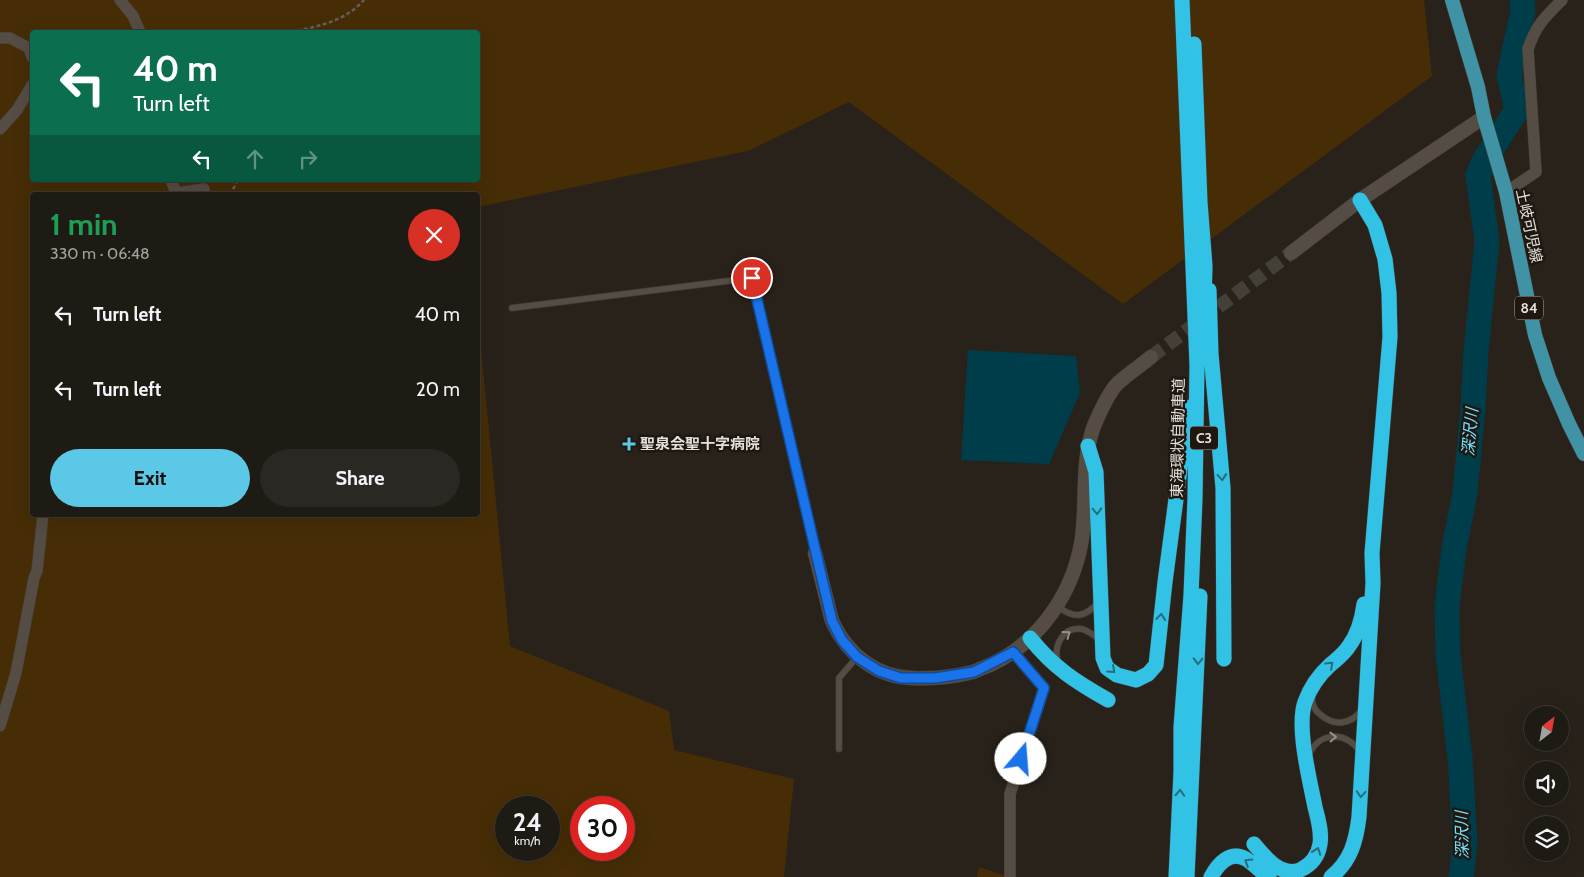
<!DOCTYPE html>
<meta charset="utf-8">
<style>
body{margin:0;font-family:Cabin,"Noto Sans JP",sans-serif;background:#2b2722;color:#f1f3f6;height:100vh;display:flex;flex-direction:column;font-size:19px;white-space:nowrap}
*{box-sizing:border-box;margin:0}
p{font-size:16px;color:#a1a1a0}
.icon{flex:none;width:28px;height:28px;fill:none;stroke:currentColor;stroke-width:2;stroke-linecap:round;stroke-linejoin:round}
.map{position:relative;flex:1;overflow:hidden}
.sheet{position:absolute;left:30px;top:192px;width:450px;height:325px;display:flex;flex-direction:column;background:#1e1a14;border-radius:5px;box-shadow:0 5px 20px #0002,0 0 0 1px #3c3834}
.sheet>*{flex:none}
.banner{position:absolute;left:30px;top:30px;width:450px;height:152px;border-radius:5px;box-shadow:0 5px 20px #0002,0 0 0 1px #3c3834;background:#0b6e4f;color:#fff;overflow:hidden}
.needle{width:32px;rotate:31deg}
.fabs{position:absolute;left:1524px;top:706px;display:grid;gap:10px}
.fabs a{display:grid;place-items:center;width:45px;height:45px;border-radius:50%;background:#1e1a14;box-shadow:0 5px 20px #0002,0 0 0 1px #3c3834;font-size:25px}
.speed{position:absolute;left:495px;top:796px;display:flex;gap:10px;font-size:25px;font-weight:700;text-align:center}
.speed>*{display:grid;place-content:center;width:65px;height:65px;border-radius:50%;background:#1e1a14;box-shadow:0 5px 20px #0002,0 0 0 1px #3c3834;line-height:1}
.speed small{font-size:12px;font-weight:400}
.speed .limit{border:8px solid #d22;background:#fff;color:#111}
.pin{position:absolute;display:grid;place-items:center;width:42px;height:42px;color:#fff;margin:-21px;border:2px solid #fff;border-radius:50%;box-shadow:0 1px 5px #0007}
.me{position:absolute;width:55px;margin:-28px;rotate:18deg;stroke-linejoin:round;filter:drop-shadow(0 0 4px #0008)}
.turn{display:flex;align-items:center;gap:18px;height:105px;padding:0 20px;font-size:22px}
.turn .icon{width:65px;height:65px;stroke-width:2.5}
.turn b{display:block;font-size:35px;line-height:42px}
.lanes{display:flex;align-items:center;height:48px;padding:0 20px;background:#0003;justify-content:center;gap:25px;direction:ltr}
.lanes .off{opacity:.35}
.round{display:grid;place-items:center;flex:none;width:52px;height:52px;border-radius:26px;background:#2b2722}
.headline{display:flex;align-items:center;justify-content:space-between;height:85px;padding:0 20px}
h1{font-size:30px;font-weight:700;line-height:38px;color:#1e9e55}
.primary-button{display:flex;gap:10px;margin-top:auto;padding:10px 20px}
.primary-button a{flex:1;height:58px;border-radius:30px;background:#5ac8e6;color:#111;font-size:20px;font-weight:700;line-height:58px;text-align:center}
.primary-button a+a{background:#2b2722;color:#f1f3f6}
ul{padding:0;list-style:none}
li{display:flex;align-items:center;gap:15px;height:75px;padding:0 20px}
li div{flex:1}
li b{display:block;font-size:19px}
li em{font-style:normal}
.map>svg:first-child{display:block}
.green{fill:#462d06;fill-rule:evenodd}
.water{fill:#003d4b}
.lines{fill:none;stroke-linecap:round;stroke-linejoin:round}
.river{stroke:#003d4b;stroke-width:25}
.tertiary-tunnel{stroke:#443f37;stroke-width:14;stroke-dasharray:14 7;stroke-linecap:butt}
.service-casing{stroke:#443e39;stroke-width:7}
.minor-casing{stroke:#443e39;stroke-width:12}
.tertiary-casing{stroke:#443e39;stroke-width:15}
.primary-casing{stroke:#443e39;stroke-width:15}
.motorway-casing{stroke:#443e39;stroke-width:16}
.path{stroke:#655f58;stroke-width:2.5;stroke-dasharray:4 2.5;stroke-linecap:butt}
.service{stroke:#554d44;stroke-width:5.5}
.minor{stroke:#554d44;stroke-width:11}
.tertiary{stroke:#554d44;stroke-width:14}
.primary{stroke:#3f93a5;stroke-width:14}
.motorway{stroke:#31c2e5;stroke-width:15}
.oneway{stroke:#286d7b}
.oneway2{stroke:#969088}
.route-casing{stroke:#114b97;stroke-width:12}
.route{stroke:#1a73e8;stroke-width:9}
.poi-dot{fill:#5ac8e6;stroke:#1f1811;stroke-width:2}
.labels{text-anchor:middle;dominant-baseline:central;stroke-width:5;stroke-linejoin:round;paint-order:stroke}
.shield{fill:#1f1811;stroke:#aaa59f;stroke-width:1}
.shield-label{font-size:14px;font-weight:bold;fill:#e5e1dc}
.street-label{font-size:15px;fill:#e5e1dc;stroke:#1f1811}
.poi-label{font-size:15px;font-weight:bold;fill:#e5e1dc;stroke:#1f1811;text-anchor:start}
.water-label{font-size:16px;font-style:italic;fill:#77e1fe;stroke:#1f1811}
</style>
<div class="map">
<svg width="1584" height="877" viewBox="0 0 1584 877">
<rect width="100%" height="100%" fill="#28221a"/>
<!-- green -->
<path class="green" d="M0,0H1424L1432,76L1123,304L849,102L748,151L478,207V195H32V515H478V318L510,646L669,711L674,750L794,779L784,877H0ZM32,32H478V180H32ZM506,808H549V850H506ZM581,808H624V850H581Z
M979,867L1009,877H977Z"/>
<!-- water -->
<path class="water" d="M968,350L1076,356L1080,393L1049,464L961,460Z"/>
<g class="lines">
<!-- river -->
<path class="river" d="M1461,877L1465,843L1460,758L1448,655L1447,607L1454,548L1465,493L1473,409L1476,351L1487,241L1478,175L1485,159L1517,110L1509,75L1523,11L1522,0"/>
<!-- tertiary-tunnel -->
<path class="tertiary-tunnel" d="M1151,357L1291,253"/>
<defs>
<path id="service" d="M512,308L752,278L815,553
M1057,606C1074,619 1084,618 1098,603
M1058,662C1053,646 1063,626 1082,629C1089,631 1095,636 1100,640
M1312,698C1312,705 1315,711 1321,715C1335,727 1351,724 1362,710
M839,749V678L857,657
M1309,755C1319,731 1347,731 1360,752"/>
<path id="minor" d="M120,0L133,16L140,32
M0,38H10L29,48L32,57
M0,129L17,110L32,85
M171,180L177,195
M1506,192L1536,172L1528,49C1536,25 1545,17 1562,0
M177,193L204,189
M0,726L16,673L34,578L37,571L43,515
M1010,877V794L1044,688L1013,652"/>
<path id="tertiary" d="M1291,253L1360,200L1484,117
M815,553C819,569 823,585 827,601C829,608 830,616 833,623C848,655 877,677 912,678C932,679 953,677 973,672C978,670 984,667 990,665C1040,642 1074,592 1082,538C1087,502 1081,460 1094,426C1099,414 1109,392 1118,383C1128,374 1140,366 1151,357"/>
<path id="primary" d="M1452,0L1478,87L1484,117L1506,192L1535,335L1549,378L1569,424L1584,454"/>
<path id="motorway" d="M1194,44L1200,202L1205,266L1204,301
M1209,290L1211,354L1223,488L1224,659
M1088,446L1096,472L1103,658L1107,668L1117,675L1136,680L1148,674L1156,665L1165,582L1186,424V407
M1030,638C1054,668 1076,682 1108,700
M1254,844C1265,857 1280,877 1300,870C1311,865 1318,857 1320,844C1322,832 1318,819 1315,807C1310,781 1296,727 1305,702C1310,688 1319,675 1330,665C1337,659 1344,654 1349,646C1358,634 1362,619 1364,604
M1176,877L1181,772V727L1191,595L1195,499L1197,365L1182,0
M1187,877L1200,596
M1211,877C1218,864 1230,850 1246,859C1254,864 1261,872 1269,877
M1331,877C1351,861 1356,841 1359,817L1373,583L1372,553L1390,337L1389,293L1385,259L1375,225L1360,200"/>
</defs>
<!-- service casing -->
<use href="#service" class="service-casing"/>
<!-- minor casing -->
<use href="#minor" class="minor-casing"/>
<!-- tertiary casing -->
<use href="#tertiary" class="tertiary-casing"/>
<!-- primary casing -->
<use href="#primary" class="primary-casing"/>
<!-- motorway casing -->
<use href="#motorway" class="motorway-casing"/>
<!-- path -->
<path class="path" d="M291,32C319,26 344,22 364,0
M230,195L238,180"/>
<!-- service -->
<use href="#service" class="service"/>
<!-- minor -->
<use href="#minor" class="minor"/>
<!-- tertiary -->
<use href="#tertiary" class="tertiary"/>
<!-- primary -->
<use href="#primary" class="primary"/>
<!-- motorway -->
<use href="#motorway" class="motorway"/>
</g>
<!-- one-way arrows -->
<defs><path id="oneway-chevron" d="M-2-3.5L2.5 0L-2 3.5" fill="none" stroke-width="1.6" stroke-linecap="round" stroke-linejoin="round" transform="scale(1.25)"/></defs>
<g class="oneway">
<use href="#oneway-chevron" transform="translate(1222 477) rotate(85)"/>
<use href="#oneway-chevron" transform="translate(1097 511) rotate(88)"/>
<use href="#oneway-chevron" transform="translate(1161 617) rotate(-84)"/>
<use href="#oneway-chevron" transform="translate(1198 661) rotate(92)"/>
<use href="#oneway-chevron" transform="translate(1330 665) rotate(-43)"/>
<use href="#oneway-chevron" transform="translate(1112 670) rotate(42)"/>
<use href="#oneway-chevron" transform="translate(1180 793) rotate(-87)"/>
<use href="#oneway-chevron" transform="translate(1361 794) rotate(94)"/>
<use href="#oneway-chevron" transform="translate(1317 851) rotate(-70)"/>
<use href="#oneway-chevron" transform="translate(1248 862) rotate(-148)"/>
</g>
<g class="oneway2">
<use href="#oneway-chevron" transform="translate(1067 634) rotate(-36)"/>
<use href="#oneway-chevron" transform="translate(1333 737) rotate(-1)"/>
</g>
<g class="lines">
<defs>
<path id="route" d="M752,278L820,570L832,621L842,640L857,657L879,671L901,678H935L974,672L1013,652L1044,688L1021,759"/>
</defs>
<!-- route casing -->
<use href="#route" class="route-casing"/>
<!-- route -->
<use href="#route" class="route"/>
</g>
<!-- markers -->
<path class="poi-dot" d="M626.5 436.5h5v5h5v5h-5v5h-5v-5h-5v-5h5z"/>
<g class="labels">
<!-- shield labels -->
<g class="shield">
<rect x="1515" y="296.5" width="28" height="23" rx="4"/>
<rect x="1190" y="426.5" width="28" height="23" rx="4"/>
</g>
<g class="shield-label">
<text x="1529" y="308">84</text>
<text x="1204" y="438">C3</text>
</g>
<!-- street labels -->
<g class="street-label">
<text transform="translate(1529 226) rotate(78)">土岐可児線</text>
<text transform="translate(1178 438) rotate(-89)">東海環状自動車道</text>
</g>
<!-- poi labels -->
<g class="poi-label">
<text x="640" y="444">聖泉会聖十字病院</text>
</g>
<!-- water labels -->
<g class="water-label">
<text transform="translate(1470 432) rotate(-85)">深沢川</text>
<text transform="translate(1462 835) rotate(-91)">深沢川</text>
</g>
</g>
</svg>
<div class="fabs">
<a><svg class="needle" viewBox="-14 -14 28 28"><path d="M0-13l5 13h-10z" fill="#e53935"/><path d="M0 13l5-13h-10z" fill="#a1a1a0"/></svg></a>
<a><svg class="icon" aria-label="sound" viewBox="0 0 24 24"><path d="M4 9h4l5-4v14l-5-4H4zM17 9q2 3 0 6"/></svg></a>
<a><svg class="icon" aria-label="layers" viewBox="0 0 24 24"><path d="M12 4l9 5-9 5-9-5zM3 14l9 5 9-5"/></svg></a>
</div>
<div class="speed"><div>24<small>km/h</small></div><div class="limit">30</div></div>
<div class="pin" style="left:752px;top:278px;background:#d93025"><svg class="icon" aria-label="arrive" viewBox="0 0 24 24"><path d="M6 21V4h12l-3 4 3 4H6"/></svg></div>
<svg class="me" style="left:1021px;top:759px" viewBox="-20 -20 40 40"><circle r="19" fill="#fff"/><path d="M0-13L10 11 0 6-10 11z" fill="#1a73e8"/></svg>
<div class="banner">
<div class="turn"><svg class="icon" aria-label="left" viewBox="0 0 24 24"><path d="M17 20v-9H6M10 6l-5 5 5 5"/></svg><div><b>40 m</b>Turn left</div></div>
<div class="lanes"><svg class="icon" aria-label="left" viewBox="0 0 24 24"><path d="M17 20v-9H6M10 6l-5 5 5 5"/></svg><svg class="icon off" aria-label="ahead" viewBox="0 0 24 24"><path d="M12 20V5M6 11l6-6 6 6"/></svg><svg class="icon off" aria-label="right" viewBox="0 0 24 24"><path d="M7 20v-9h11M14 6l5 5-5 5"/></svg></div>
</div>
<section class="sheet">
<div class="headline"><div><h1>1 min</h1><p>330 m · 06:48</p></div><a class="round" style="background:#d93025;color:#fff"><svg class="icon" aria-label="close" viewBox="0 0 24 24"><path d="M6 6l12 12M18 6L6 18"/></svg></a></div>
<ul>
<li><svg class="icon" aria-label="left" viewBox="0 0 24 24"><path d="M17 20v-9H6M10 6l-5 5 5 5"/></svg><div><b>Turn left</b></div><em>40 m</em></li>
<li><svg class="icon" aria-label="left" viewBox="0 0 24 24"><path d="M17 20v-9H6M10 6l-5 5 5 5"/></svg><div><b>Turn left</b></div><em>20 m</em></li>
</ul>
<div class="primary-button"><a>Exit</a><a>Share</a></div>
</section>
</div>
